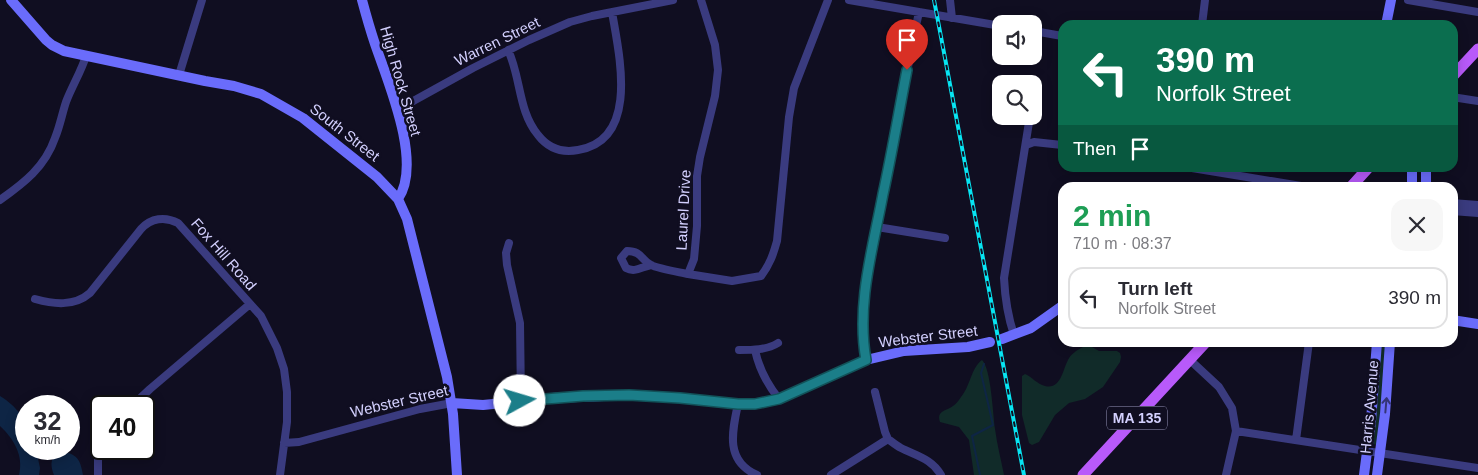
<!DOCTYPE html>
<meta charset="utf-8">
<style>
body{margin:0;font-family:Helvetica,sans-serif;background:#f7f7f7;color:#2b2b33;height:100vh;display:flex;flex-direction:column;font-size:19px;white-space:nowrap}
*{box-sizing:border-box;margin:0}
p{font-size:16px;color:#7c7c81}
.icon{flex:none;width:28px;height:28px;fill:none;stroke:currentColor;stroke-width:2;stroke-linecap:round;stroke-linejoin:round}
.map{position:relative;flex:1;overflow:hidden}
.drawer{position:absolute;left:1058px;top:182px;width:400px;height:165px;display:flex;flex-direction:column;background:#fff;border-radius:15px;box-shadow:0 2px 12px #0003}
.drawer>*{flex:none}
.top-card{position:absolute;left:1058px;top:20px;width:400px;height:152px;border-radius:15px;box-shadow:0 2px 12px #0003;background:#0b6e4f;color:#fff;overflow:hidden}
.controls{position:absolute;left:992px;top:15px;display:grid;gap:10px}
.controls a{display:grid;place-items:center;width:50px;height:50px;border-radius:10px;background:#fff;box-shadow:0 2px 12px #0003;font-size:25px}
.speed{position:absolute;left:15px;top:395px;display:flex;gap:10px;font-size:25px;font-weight:700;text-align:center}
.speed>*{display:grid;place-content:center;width:65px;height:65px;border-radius:50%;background:#fff;box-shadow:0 2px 12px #0003;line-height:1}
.speed small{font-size:12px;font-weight:400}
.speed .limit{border:2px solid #111;border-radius:8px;background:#fff;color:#111}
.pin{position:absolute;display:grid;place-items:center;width:42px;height:42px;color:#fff;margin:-51px -21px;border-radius:50% 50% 50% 0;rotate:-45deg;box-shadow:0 0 5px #0007}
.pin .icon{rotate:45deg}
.me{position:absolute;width:55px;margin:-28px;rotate:84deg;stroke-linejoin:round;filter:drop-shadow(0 0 4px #0008)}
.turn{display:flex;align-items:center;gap:18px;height:105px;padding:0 15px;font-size:22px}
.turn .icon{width:65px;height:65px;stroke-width:2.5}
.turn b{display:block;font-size:35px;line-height:42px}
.then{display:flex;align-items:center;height:48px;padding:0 15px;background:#0003;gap:10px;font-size:19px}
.round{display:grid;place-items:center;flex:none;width:52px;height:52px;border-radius:15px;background:#f7f7f7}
.headline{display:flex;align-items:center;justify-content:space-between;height:85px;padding:0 15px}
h1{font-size:30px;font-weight:600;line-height:38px;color:#1e9e55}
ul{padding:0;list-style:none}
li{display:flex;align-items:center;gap:15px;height:62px;margin:0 10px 8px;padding:0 5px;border:2px solid #e1e1e2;border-radius:15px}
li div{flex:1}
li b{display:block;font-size:19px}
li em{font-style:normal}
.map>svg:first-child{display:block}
.green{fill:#112b29}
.water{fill:#0e2545}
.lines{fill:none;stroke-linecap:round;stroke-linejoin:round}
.stream{stroke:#0e2545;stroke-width:2}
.street{stroke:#3a3b7f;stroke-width:8}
.secondary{stroke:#6a6cfb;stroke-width:10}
.primary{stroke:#b85afa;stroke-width:11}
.rail-casing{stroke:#07e4f2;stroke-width:4}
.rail{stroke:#100e21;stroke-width:2;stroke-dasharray:5.5;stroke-linecap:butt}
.oneway{stroke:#343478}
.route-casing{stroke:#125259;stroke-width:12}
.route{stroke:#1b7e89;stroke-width:9}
.labels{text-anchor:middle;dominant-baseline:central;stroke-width:5;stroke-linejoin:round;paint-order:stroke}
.shield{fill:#100e21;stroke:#9896bc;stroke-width:1}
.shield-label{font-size:14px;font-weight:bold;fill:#d3d0fe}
.street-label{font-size:15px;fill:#d3d0fe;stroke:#100e21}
</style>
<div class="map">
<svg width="1478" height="475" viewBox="0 0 1478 475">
<rect width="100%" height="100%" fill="#100e21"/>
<!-- green -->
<path class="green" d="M1380,343H1387L1384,385L1376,445L1372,443Z
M1083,347H1092L1099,351H1117L1120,353L1121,357L1120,362L1103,387L1085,399L1069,403L1055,415L1039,442L1032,445L1029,443L1022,415V376L1025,374C1032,377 1037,384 1045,386C1061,390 1063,369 1068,360C1071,354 1077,350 1083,347Z
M982,360C991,368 993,415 995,429C997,444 1001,460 1004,475H974L969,440L959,427L940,422C936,411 946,411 953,406C956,404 959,400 961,397C970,387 971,368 982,360Z"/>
<!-- water -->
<path class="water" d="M0,396C10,402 25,415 26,428C27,434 26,442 26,449H36L40,468L39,475H19C24,456 14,439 0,426Z
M69,453C80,457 81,465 83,475H54C48,459 53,454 69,453Z"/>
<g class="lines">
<!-- stream -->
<path class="stream" d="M980,475L972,436L993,425L981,373L984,364"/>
<!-- street -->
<path class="street" d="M701,0L715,45L718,70L715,96L700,157L697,176V226L694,259L688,274L732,281L761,276C770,264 773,255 777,241L789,117L794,88L828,0
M849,0L1001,26
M950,0L952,18
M1408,0L1478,12
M1202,25L1205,0
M1034,31L1062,36
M508,50C521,77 518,111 538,135C548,148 562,153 578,150C640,140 619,54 612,12
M179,75L202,0
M1034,84V80
M1452,97L1478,101
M397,110L473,68L529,40L570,22L592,16L673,0
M1026,145L1034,142L1062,145
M1192,168L1313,188
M0,200C24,183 45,167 55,138C60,126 62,114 66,102C72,86 81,72 86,56
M1452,203L1478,205
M1452,211L1478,213
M877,227L945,238
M509,243L506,253L507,265L520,323L521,401
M651,265C641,267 635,273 626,268L621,258L627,251C642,251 641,260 651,265C659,269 679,272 688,274
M35,299C53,304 74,307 90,293L141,229C151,218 165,216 178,223L261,316L277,348L284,369L287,392V422L280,475
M1014,335C1008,317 1005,298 1004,278L1030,116
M739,350C752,350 767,350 778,343
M755,350C759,369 767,384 779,399
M866,360C856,300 875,238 886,180C898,124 907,68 919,12
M1190,360L1219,387L1232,408L1236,431L1226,475
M875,392L885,432L888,439
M738,404C732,432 725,461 757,475
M132,406L150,389L250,304
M1236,431L1478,468
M1296,440L1309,342
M284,443L299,442L420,409L452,403
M98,475V448L101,437
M831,475L888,439C892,442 897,446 901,448C917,456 932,459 941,475"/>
<!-- secondary -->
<path class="secondary" d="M11,0L46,40L52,45L64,51L205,81L234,86L261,94L303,118L377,177L398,199L407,219L447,377L453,414L457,475
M362,0C366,15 370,29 375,44C388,82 423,163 398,199
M1386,25L1391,0
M1412,188V168
M1426,188V168
M1452,320L1478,324
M1002,339L1031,328L1062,306
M452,403L483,405L552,398L629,395L680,398L738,404H755L779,399L866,360L904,351L968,347L990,342
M1364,475L1371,421L1377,342
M1377,475L1385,414L1390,342"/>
<!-- primary -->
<path class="primary" d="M1452,77L1478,49
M1350,188L1368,168
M1083,475L1206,342"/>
<defs>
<path id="rail" d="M934,0L1024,475"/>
</defs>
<!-- rail casing -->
<use href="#rail" class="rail-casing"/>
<!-- rail -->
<use href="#rail" class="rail"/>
</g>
<!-- one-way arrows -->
<defs><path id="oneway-shaft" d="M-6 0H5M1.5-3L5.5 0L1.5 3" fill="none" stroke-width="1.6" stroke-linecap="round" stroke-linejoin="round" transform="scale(1.25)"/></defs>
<use class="oneway" href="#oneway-shaft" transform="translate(1386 405) rotate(-85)"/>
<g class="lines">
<defs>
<path id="route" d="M520,401L583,396L629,395L680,398L738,404H755L779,399L866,360C856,304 873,248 883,194C892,153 899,111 907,70"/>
</defs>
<!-- route casing -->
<use href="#route" class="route-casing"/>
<!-- route -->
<use href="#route" class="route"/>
</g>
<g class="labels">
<!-- shield labels -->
<rect class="shield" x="1107" y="406.5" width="60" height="23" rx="4"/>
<g class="shield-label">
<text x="1137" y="418">MA 135</text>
</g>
<!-- street labels -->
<g class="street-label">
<text transform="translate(497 41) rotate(-26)">Warren Street</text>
<text transform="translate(401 81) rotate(74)">High Rock Street</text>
<text transform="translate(345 132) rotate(38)">South Street</text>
<text transform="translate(683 210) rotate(-87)">Laurel Drive</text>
<text transform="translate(224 254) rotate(49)">Fox Hill Road</text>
<text transform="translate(928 336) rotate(-7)">Webster Street</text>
<text transform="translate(399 401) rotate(-13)">Webster Street</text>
<text transform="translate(1369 407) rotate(-85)">Harris Avenue</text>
</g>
</g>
</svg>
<div class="controls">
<a><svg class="icon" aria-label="sound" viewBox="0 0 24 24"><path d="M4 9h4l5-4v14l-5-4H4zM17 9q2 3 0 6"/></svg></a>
<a><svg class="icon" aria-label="search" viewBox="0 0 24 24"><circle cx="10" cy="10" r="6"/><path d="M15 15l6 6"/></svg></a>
</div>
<div class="speed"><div>32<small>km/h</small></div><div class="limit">40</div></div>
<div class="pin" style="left:907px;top:70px;background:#d93025"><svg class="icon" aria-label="arrive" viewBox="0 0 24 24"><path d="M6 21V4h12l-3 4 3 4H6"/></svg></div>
<svg class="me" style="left:520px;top:401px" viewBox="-20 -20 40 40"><circle r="19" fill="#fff"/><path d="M0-13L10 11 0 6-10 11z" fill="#1b7e89"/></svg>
<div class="top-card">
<div class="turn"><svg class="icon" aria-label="left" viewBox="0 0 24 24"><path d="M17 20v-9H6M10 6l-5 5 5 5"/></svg><div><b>390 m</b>Norfolk Street</div></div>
<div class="then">Then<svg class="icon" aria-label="arrive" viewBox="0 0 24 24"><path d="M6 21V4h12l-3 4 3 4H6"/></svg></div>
</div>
<section class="drawer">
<div class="headline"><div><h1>2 min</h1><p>710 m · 08:37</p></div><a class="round"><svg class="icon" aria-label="close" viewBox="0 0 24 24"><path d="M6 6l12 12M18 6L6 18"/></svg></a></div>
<ul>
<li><svg class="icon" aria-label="left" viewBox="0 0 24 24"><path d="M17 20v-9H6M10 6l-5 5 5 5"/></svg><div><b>Turn left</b><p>Norfolk Street</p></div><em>390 m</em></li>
</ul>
</section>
</div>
